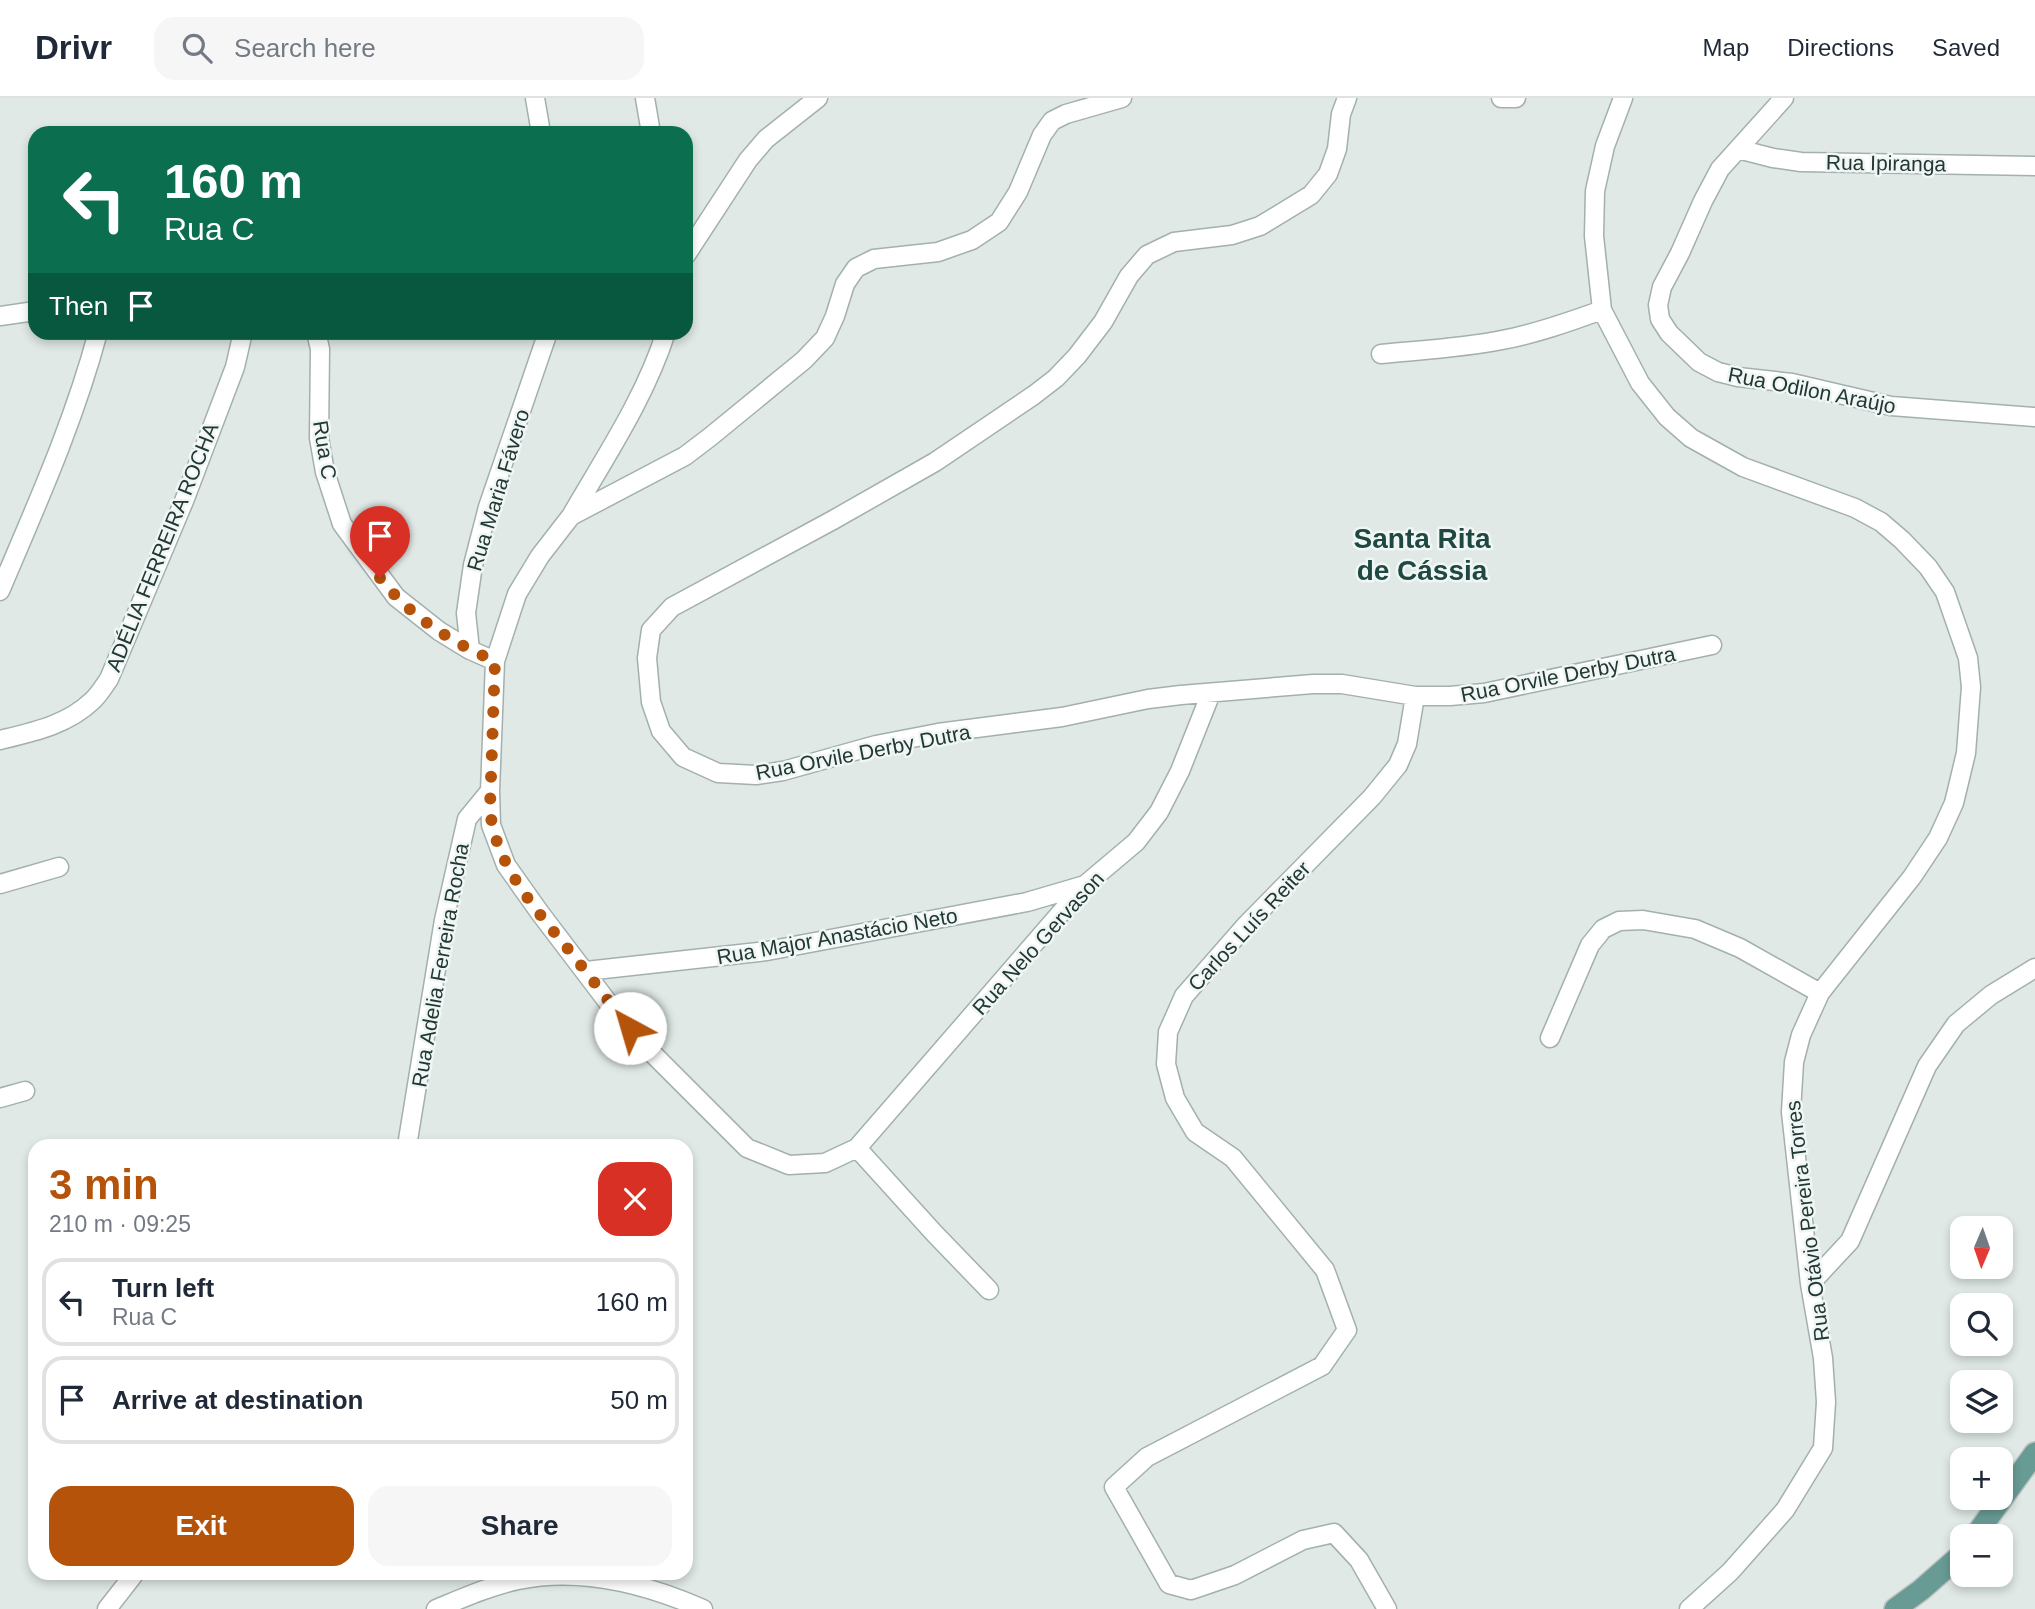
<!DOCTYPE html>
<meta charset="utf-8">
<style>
body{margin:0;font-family:Arial,sans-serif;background:#f6f6f7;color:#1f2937;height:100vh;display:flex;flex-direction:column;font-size:26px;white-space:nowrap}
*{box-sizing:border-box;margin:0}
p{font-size:23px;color:#747a83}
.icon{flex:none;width:38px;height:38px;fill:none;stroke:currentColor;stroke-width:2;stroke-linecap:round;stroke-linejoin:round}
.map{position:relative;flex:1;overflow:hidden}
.details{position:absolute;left:28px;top:1041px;width:665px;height:441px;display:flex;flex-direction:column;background:#fff;border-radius:21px;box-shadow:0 4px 10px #0003}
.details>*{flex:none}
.top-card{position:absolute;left:28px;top:28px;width:665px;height:214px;border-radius:21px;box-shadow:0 4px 10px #0003;background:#0b6e4f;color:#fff;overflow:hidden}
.needle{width:46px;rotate:182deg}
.buttons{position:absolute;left:1950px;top:1118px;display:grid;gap:14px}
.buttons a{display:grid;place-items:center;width:63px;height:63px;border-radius:14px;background:#fff;box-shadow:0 4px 10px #0003;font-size:35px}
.pin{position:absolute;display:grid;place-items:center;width:60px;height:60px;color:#fff;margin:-72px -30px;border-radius:50% 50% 50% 0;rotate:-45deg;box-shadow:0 0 7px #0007}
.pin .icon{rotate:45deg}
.me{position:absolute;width:77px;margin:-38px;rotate:321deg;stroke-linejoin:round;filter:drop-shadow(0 0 5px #0008)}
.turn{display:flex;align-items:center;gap:24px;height:147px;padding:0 21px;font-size:32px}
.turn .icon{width:91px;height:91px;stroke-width:2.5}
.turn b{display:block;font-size:49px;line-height:60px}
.then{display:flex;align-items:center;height:66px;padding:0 21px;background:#0003;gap:14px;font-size:26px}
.round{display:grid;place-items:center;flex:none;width:74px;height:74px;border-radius:21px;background:#f6f6f7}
.summary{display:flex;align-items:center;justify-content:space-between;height:119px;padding:0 21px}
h1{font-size:42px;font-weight:700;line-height:52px;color:#b45309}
.primary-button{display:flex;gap:14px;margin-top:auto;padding:14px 21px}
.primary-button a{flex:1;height:80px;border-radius:21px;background:#b45309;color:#fff;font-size:28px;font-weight:700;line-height:80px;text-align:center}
.primary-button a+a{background:#f6f6f7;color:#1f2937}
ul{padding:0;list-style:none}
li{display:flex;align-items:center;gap:21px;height:88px;margin:0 14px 10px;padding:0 7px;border:4px solid #e0e1e3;border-radius:21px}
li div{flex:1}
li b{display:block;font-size:26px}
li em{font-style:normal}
header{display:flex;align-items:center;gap:42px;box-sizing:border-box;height:98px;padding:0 35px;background:#fff;border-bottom:2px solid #e0e1e3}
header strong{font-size:33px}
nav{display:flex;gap:38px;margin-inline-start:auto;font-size:24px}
.search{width:490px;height:63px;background:#f6f6f7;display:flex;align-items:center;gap:18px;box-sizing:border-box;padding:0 24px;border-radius:21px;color:#747a83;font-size:26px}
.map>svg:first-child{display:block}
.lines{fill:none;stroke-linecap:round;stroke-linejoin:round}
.minor-casing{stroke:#a3b0ad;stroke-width:21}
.major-casing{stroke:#bdc3c2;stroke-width:24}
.minor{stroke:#fff;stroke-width:18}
.major{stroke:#689b94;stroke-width:21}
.route{stroke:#b45309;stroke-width:12;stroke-dasharray:0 21.6}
.labels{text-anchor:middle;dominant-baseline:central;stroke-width:5;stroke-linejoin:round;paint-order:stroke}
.street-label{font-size:21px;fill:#223835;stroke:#f0f6f4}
.district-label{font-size:28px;font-weight:bold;fill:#204843;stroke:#f0f6f4}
</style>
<header>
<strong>Drivr</strong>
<div class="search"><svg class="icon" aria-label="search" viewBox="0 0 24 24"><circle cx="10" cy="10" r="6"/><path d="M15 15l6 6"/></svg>Search here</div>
<nav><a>Map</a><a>Directions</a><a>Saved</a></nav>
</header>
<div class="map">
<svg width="2035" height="1511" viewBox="0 0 2035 1511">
<rect width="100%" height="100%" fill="#e0e9e6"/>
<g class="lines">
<defs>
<path id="minor" d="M535,0L541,35
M645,0L651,35
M1122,0L1066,16L1052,23L1042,37L1018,94L999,124L972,142L938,154L874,161L856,170L845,186L835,218L825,240L804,262L710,339L685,358L571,418L540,458L517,496L495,563L490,693L491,727L506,767L540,815L613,911L646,949L747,1050L789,1067L825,1065L857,1050L1085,787L1136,744L1159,714L1180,673L1211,595
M1347,0L1341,16L1337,51L1328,76L1311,97L1260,128L1232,137L1174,144L1147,157L1129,178L1103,224L1077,258L1056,280L1034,297L935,364L833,422L672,509L651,532L647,560L651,604L661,633L683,659L718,675L756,677L783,673L876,647L938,635L1062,619L1148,601L1181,597L1313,586H1342L1415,598H1450L1484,595L1712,547
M1501,0H1516
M1623,0L1605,48L1595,93L1594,138L1602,212L1640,285L1667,319L1691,340L1743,369L1855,410L1881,424L1902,442L1928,469L1945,494L1968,560L1971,589L1966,655L1954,705L1938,740L1912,779L1820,895L1801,937L1794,964L1791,1014L1810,1186L1823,1260L1826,1304L1823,1350L1785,1412L1730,1474L1689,1511
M1784,0L1720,71L1703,103L1680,155L1662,189L1658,207L1660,221L1669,235L1699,264L1718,274L1738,279L1792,285L1891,308L2035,319
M1738,51L1773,60L1801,64L2035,68
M686,157L748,62L766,41L818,0
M0,218L35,213
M316,234L320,251L319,340L325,374L342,426L396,499L439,533L470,552L495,563
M1381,256C1421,252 1462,250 1502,242C1535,236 1569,224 1602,212
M571,418C605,359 645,300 666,234
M0,493C36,408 74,324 98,234
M470,552L466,515L473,467L488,409L548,234
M0,642C33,634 67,627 92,603C99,597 104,588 109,581L184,403L235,269L243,234
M0,786L59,769
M586,873L767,853L1027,804L1085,787
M1550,940L1590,847L1603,831L1619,823L1643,822L1695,831L1740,850L1820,895
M0,1000L25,993
M407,1048L444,822L467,721L490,693
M857,1050L934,1135L989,1192
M1810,1186L1850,1143L1927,968L1956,926L1991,897L2035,870
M107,1511L135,1475
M436,1511C463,1500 490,1488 518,1482C580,1469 646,1486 703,1511
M1387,1511L1359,1462L1334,1435L1303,1442L1235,1477L1191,1492L1169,1486L1114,1389L1147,1359L1322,1268L1347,1232L1325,1172L1233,1060L1195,1034L1175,1000L1166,966L1168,934L1184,898L1247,826L1372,699L1398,667L1407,646L1415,598"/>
<path id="major" d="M1975,1438L2035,1355
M1895,1511L1921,1492L1962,1456"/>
</defs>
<!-- minor casing -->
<use href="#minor" class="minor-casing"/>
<!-- major casing -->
<use href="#major" class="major-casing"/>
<!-- minor -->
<use href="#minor" class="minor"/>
<!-- major -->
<use href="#major" class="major"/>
</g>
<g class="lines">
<!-- route -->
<path class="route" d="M380,480C410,518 451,544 495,563L490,709C493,769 544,820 580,866C597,887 612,909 630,930"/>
</g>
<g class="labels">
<!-- street labels -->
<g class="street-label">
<text transform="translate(1886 65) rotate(1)">Rua Ipiranga</text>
<text transform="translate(1812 292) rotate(11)">Rua Odilon Araújo</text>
<text transform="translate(325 352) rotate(81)">Rua C</text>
<text transform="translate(498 392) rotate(-73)">Rua Maria Fávero</text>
<text transform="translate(162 449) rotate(-68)">ADÉLIA FERREIRA ROCHA</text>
<text transform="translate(1568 576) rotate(-11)">Rua Orvile Derby Dutra</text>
<text transform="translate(863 654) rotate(-11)">Rua Orvile Derby Dutra</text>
<text transform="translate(1249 828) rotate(-47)">Carlos Luís Reiter</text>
<text transform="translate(837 838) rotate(-10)">Rua Major Anastácio Neto</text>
<text transform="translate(1038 845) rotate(-48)">Rua Nelo Gervason</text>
<text transform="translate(440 867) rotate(-80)">Rua Adelia Ferreira Rocha</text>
<text transform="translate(1807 1123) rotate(-97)">Rua Otávio Pereira Torres</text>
</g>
<!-- district labels -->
<g class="district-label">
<text x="1422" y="440">Santa Rita<tspan x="1422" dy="32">de Cássia</tspan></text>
</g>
</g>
</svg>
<div class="buttons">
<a><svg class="needle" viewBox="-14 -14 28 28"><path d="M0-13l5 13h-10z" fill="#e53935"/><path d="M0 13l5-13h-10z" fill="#747a83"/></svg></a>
<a><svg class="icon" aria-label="search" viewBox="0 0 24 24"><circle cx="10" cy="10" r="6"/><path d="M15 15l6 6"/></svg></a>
<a><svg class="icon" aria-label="layers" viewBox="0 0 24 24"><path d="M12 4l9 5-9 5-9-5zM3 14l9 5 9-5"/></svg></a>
<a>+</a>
<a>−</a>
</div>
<div class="pin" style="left:380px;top:480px;background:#d93025"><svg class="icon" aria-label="arrive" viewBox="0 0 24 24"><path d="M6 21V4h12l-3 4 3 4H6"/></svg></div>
<svg class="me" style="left:630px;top:930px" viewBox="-20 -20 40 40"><circle r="19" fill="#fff"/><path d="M0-13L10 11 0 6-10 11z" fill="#b45309"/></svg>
<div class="top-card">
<div class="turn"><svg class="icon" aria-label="left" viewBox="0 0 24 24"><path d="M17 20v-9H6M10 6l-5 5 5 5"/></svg><div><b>160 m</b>Rua C</div></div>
<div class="then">Then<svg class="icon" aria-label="arrive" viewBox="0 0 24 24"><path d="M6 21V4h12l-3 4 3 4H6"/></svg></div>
</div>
<section class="details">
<div class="summary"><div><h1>3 min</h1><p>210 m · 09:25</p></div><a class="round" style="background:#d93025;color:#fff"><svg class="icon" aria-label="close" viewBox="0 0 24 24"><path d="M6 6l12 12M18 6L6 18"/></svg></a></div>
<ul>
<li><svg class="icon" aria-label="left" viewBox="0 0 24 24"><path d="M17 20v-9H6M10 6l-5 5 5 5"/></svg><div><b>Turn left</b><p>Rua C</p></div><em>160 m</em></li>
<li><svg class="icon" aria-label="arrive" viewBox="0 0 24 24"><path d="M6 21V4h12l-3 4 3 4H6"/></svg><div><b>Arrive at destination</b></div><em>50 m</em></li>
</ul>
<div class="primary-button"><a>Exit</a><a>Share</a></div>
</section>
</div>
